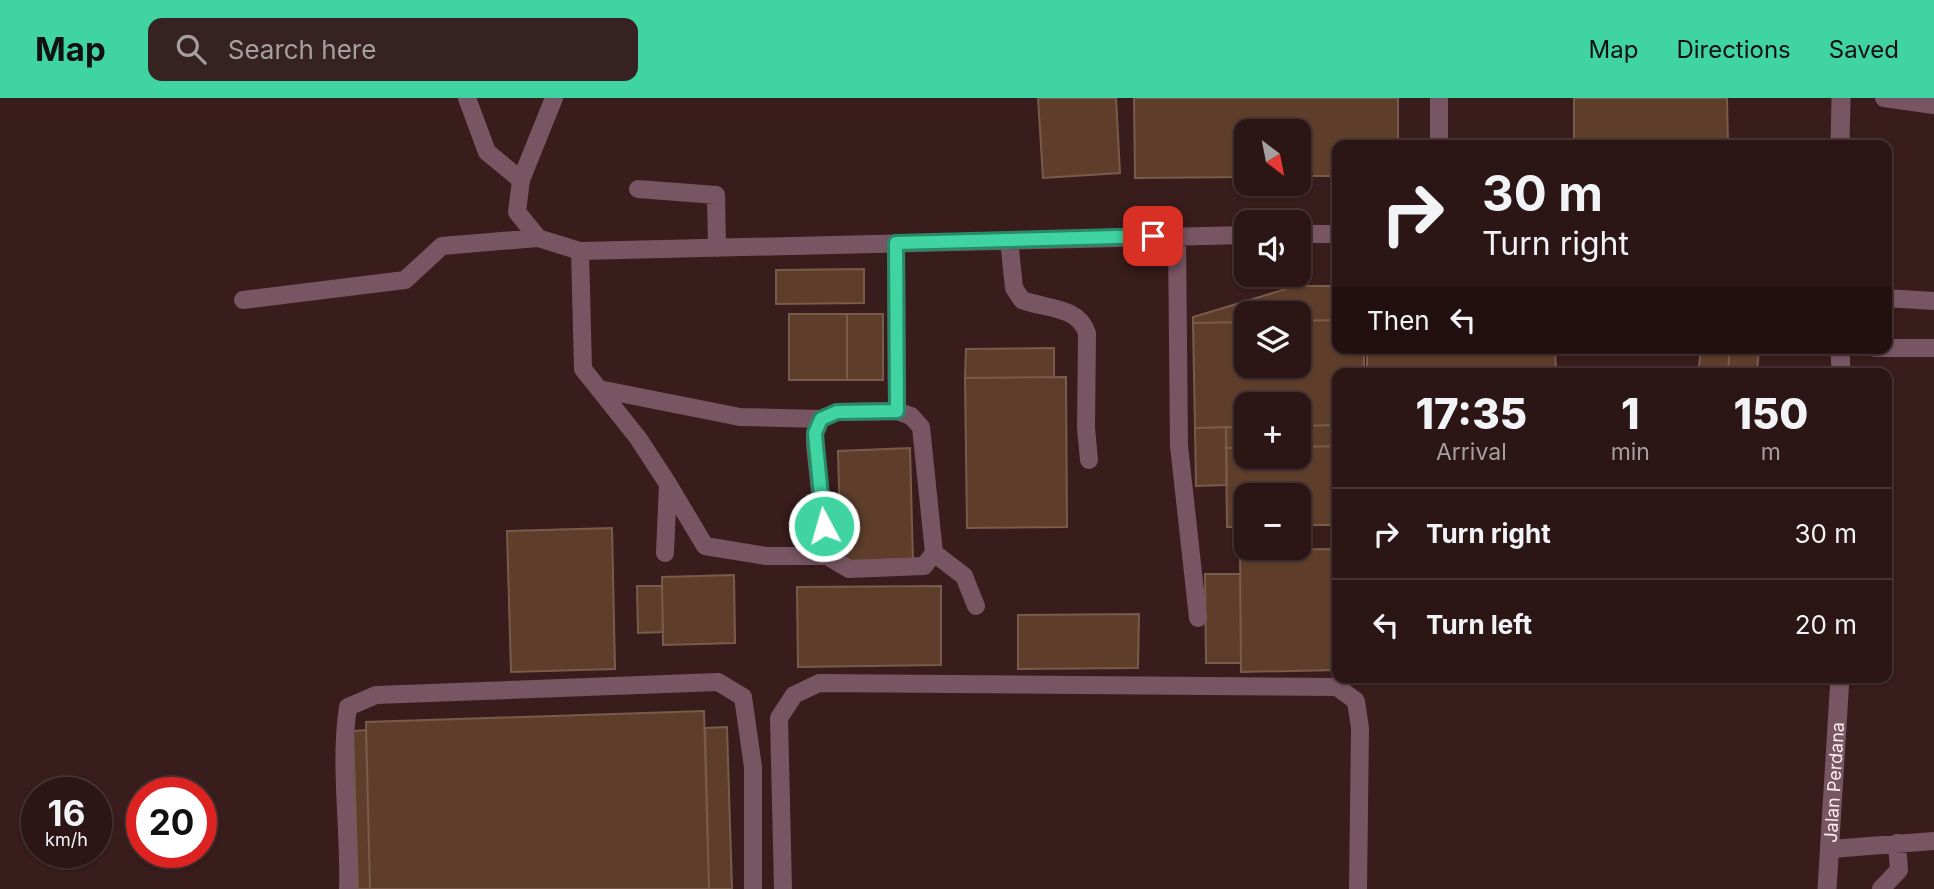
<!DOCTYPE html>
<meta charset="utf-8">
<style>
body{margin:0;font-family:Inter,sans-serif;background:#372222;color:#f1f3f6;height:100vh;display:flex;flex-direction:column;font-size:26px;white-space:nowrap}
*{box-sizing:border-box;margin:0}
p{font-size:23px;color:#a69fa0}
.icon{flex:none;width:38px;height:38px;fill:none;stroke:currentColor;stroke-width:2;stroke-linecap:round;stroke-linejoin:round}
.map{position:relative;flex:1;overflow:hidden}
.panel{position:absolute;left:1332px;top:270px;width:560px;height:315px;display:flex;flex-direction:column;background:#2b1515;border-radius:14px;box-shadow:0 2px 5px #0004,0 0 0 2px #473434}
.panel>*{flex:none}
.hud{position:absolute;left:1332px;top:42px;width:560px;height:214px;border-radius:14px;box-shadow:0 2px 5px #0004,0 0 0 2px #473434;background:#2b1515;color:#f1f3f6;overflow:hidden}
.needle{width:46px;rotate:148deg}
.fabs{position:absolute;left:1234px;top:21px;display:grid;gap:14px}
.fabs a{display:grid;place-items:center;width:77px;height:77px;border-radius:14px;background:#2b1515;box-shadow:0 2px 5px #0004,0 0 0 2px #473434;font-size:35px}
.speed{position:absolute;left:21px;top:679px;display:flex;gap:14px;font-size:35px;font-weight:700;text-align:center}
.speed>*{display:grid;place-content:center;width:91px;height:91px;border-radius:50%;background:#2b1515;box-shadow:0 2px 5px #0004,0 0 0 2px #473434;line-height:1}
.speed small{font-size:18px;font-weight:400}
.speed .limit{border:10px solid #d22;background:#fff;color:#111}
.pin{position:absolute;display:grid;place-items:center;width:60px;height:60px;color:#fff;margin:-30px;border-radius:14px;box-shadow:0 4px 10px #0006}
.me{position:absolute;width:77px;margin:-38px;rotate:354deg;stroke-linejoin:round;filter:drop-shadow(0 0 5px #0008)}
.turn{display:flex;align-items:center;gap:24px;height:147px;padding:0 35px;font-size:32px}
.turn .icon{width:91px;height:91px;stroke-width:2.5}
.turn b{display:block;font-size:49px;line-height:60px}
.then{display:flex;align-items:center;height:66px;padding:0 35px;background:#0003;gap:14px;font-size:26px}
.eta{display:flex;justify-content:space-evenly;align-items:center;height:119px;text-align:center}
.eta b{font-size:42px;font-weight:800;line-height:49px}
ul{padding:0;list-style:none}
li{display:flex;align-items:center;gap:21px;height:91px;padding:0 35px;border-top:2px solid #473434}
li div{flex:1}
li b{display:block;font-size:26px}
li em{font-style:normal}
header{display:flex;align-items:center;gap:42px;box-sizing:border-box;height:98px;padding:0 35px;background:#3fd4a2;color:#111}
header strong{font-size:33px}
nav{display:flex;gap:38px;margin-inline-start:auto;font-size:24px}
.search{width:490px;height:63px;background:#372222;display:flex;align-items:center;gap:18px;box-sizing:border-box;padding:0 24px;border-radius:14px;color:#a69fa0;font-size:26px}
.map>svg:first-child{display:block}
.building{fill:#5e3e2b;stroke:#785b4b;stroke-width:2}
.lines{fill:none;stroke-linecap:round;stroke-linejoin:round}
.service{stroke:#785563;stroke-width:18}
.minor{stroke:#785563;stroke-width:19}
.route-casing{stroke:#298a69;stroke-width:18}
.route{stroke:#3fd4a2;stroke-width:12}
.labels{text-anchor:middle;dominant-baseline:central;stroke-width:7;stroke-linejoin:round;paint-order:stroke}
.street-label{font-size:18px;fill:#feeeed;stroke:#2e1312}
</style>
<header>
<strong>Map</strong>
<div class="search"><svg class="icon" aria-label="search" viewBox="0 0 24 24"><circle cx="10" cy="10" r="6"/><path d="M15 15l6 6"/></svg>Search here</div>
<nav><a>Map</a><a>Directions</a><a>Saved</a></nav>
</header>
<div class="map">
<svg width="1934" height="791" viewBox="0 0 1934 791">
<rect width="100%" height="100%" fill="#391c1c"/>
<!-- building -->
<path class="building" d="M1038,0H1116L1120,75L1043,80Z
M1134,0H1398V47H1337V78H1298V33H1246V79L1135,80Z
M1574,0H1727L1728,47H1574Z
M864,171V205L776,206V172Z
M1296,188H1337V222L1298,223V215H1246V224L1193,225V219Z
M789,216H847V282H789Z
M847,216H883V282H847Z
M1337,222V250H1364V275H1337V327L1298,328V306H1246V329L1195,330L1193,225L1246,224V268H1298V223Z
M1054,250V279L965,280L966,251Z
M1367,250H1555L1556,275H1367Z
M1701,250H1730L1728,272L1699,269Z
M1730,250L1759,251L1757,274L1728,272Z
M1066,279L1067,429L967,430L965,280Z
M1337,327V348L1298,349V328Z
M1226,329L1227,387L1196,388L1195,330Z
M1226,329H1246V350H1226Z
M1337,348V427H1298V397H1246V429H1227L1226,350H1246V359H1298V349Z
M910,350L913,464L841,467L838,353Z
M612,430L615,571L511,574L507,433Z
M1337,451V572L1241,574L1240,452Z
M1205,476H1240L1241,565H1206Z
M734,477L735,545L663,547L662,479Z
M637,488H662L663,534L638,535Z
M941,488V567L798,569L797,489Z
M1139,516L1138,570L1018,571V517Z
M704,613L709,791H370L366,624Z
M727,629L732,791H709L705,630Z
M366,632L370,791H358L353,633Z"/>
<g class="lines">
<!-- service -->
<path class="service" d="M467,0L487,54L521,82
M1884,0L1934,7
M1439,47V0
M638,91L716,97L717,150
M1298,136H1337
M1177,137L1179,348L1198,520
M538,140L517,114L521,82L554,0
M1009,142L1014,190L1022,202C1046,211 1078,208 1087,235L1086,330L1089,362
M896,145L897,313
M580,153L583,271L638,340L668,386L665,455
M1886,200L1934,203
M243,202L405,182L442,148L538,140L580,153L1246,137
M1875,250H1934
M599,291L740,319L821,321L837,314L897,313L911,318L921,329L934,455L964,478L976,508
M821,321L815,335V347L827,458L849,471L924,468L934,455
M668,386L705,448L766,458H827
M1831,751L1934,743
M348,791C350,730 339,668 348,609L376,597L718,584L743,599L753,669V791
M783,791L779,620L794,597L819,585L1337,589L1356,603L1360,630L1358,791
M1881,791L1899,772L1897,745"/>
<!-- minor -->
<g class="minor">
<path d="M1840,47L1841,0"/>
<path d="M1840,250L1841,275"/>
<path id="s1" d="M1827,791L1840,579"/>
</g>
</g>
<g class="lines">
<defs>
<path id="route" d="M824,428L816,347L815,335L821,321L837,314L897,313L896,145L1153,138"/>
</defs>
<!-- route casing -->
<use href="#route" class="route-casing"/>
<!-- route -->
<use href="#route" class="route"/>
</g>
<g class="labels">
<!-- street labels -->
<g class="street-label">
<text stroke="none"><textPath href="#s1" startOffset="107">Jalan Perdana</textPath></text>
</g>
</g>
</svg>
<div class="fabs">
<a><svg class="needle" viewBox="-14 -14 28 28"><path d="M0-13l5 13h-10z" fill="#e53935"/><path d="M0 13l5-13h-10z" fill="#a69fa0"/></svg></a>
<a><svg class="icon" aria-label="sound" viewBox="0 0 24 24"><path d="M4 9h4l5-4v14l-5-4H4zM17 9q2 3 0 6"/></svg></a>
<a><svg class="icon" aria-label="layers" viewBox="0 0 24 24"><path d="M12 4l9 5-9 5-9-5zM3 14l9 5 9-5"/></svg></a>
<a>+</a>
<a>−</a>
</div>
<div class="speed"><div>16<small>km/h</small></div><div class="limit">20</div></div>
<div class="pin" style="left:1153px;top:138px;background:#d93025"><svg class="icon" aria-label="arrive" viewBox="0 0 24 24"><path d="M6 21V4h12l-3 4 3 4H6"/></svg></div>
<svg class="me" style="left:824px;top:428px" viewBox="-20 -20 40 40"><circle r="17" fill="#3fd4a2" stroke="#fff" stroke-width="3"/><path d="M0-11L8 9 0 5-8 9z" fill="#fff"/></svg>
<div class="hud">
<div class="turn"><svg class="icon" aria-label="right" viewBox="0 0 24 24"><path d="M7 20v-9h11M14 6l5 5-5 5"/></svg><div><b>30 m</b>Turn right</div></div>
<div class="then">Then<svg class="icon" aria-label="left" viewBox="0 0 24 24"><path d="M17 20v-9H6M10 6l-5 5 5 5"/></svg></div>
</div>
<section class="panel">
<div class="eta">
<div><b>17:35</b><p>Arrival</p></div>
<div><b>1</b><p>min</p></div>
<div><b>150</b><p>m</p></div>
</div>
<ul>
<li><svg class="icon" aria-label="right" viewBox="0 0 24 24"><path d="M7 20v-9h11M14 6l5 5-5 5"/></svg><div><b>Turn right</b></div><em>30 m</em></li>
<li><svg class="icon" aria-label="left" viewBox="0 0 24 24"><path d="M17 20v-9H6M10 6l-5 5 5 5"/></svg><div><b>Turn left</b></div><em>20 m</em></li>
</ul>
</section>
</div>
